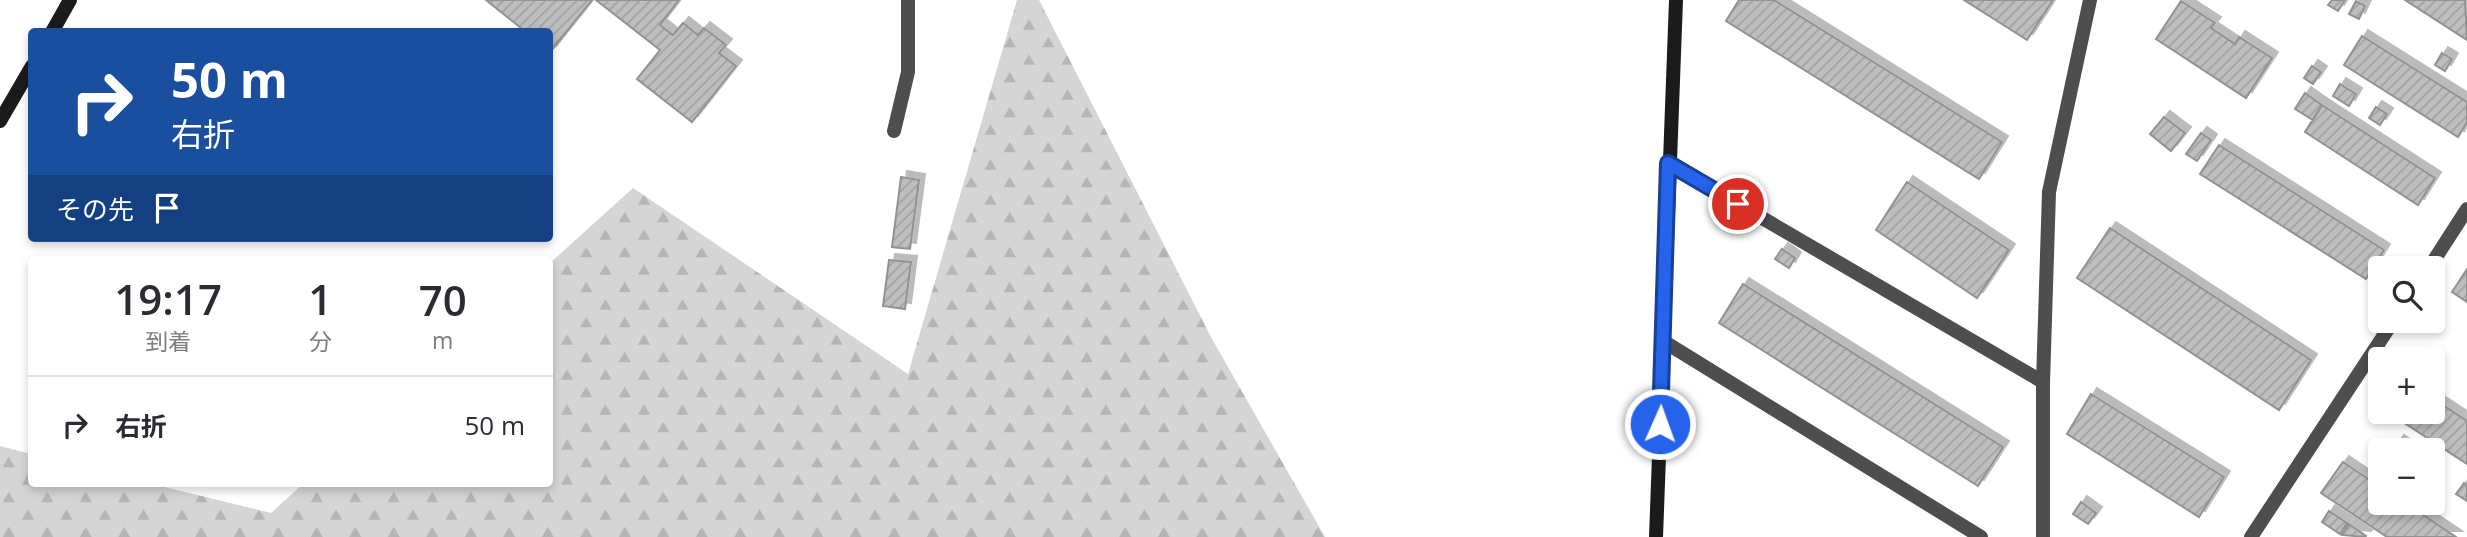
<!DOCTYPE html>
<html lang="ja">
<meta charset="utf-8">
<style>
body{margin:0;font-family:"Open Sans","Noto Sans JP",sans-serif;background:#f7f7f7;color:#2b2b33;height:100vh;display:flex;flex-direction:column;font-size:26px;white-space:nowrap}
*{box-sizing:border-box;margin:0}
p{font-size:23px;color:#7c7c81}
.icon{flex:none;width:38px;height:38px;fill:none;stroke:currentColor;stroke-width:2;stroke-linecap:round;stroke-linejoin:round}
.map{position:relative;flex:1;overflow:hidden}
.drawer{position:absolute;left:28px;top:256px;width:525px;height:231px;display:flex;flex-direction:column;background:#fff;border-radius:7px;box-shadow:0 4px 10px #0003}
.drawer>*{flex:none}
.guide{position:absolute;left:28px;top:28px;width:525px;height:214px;border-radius:7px;box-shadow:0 4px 10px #0003;background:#1a4fa0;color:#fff;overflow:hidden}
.controls{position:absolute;left:2368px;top:256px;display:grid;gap:14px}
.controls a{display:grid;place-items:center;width:77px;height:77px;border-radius:7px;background:#fff;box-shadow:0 4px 10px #0003;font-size:35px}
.pin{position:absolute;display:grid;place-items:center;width:60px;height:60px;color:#fff;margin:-30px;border:4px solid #fff;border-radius:50%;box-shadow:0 2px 7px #0007}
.me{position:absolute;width:77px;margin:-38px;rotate:2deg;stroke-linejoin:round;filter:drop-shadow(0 0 5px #0008)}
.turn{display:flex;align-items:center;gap:24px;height:147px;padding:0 28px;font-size:32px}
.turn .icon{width:91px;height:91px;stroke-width:2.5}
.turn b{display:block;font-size:49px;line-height:60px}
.then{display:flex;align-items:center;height:66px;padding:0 28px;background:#0003;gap:14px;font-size:26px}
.eta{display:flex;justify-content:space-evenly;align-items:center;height:119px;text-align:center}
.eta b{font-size:42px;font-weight:600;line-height:49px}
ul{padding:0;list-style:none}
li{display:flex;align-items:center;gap:21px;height:98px;padding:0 28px;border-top:2px solid #e1e1e2}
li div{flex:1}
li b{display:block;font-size:26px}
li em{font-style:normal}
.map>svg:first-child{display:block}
.forest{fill:url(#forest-firs)}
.building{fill:url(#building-hatch);stroke:#929292;stroke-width:2;filter:url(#shadow)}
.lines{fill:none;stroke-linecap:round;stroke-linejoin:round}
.lane{stroke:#4e4e4e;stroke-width:14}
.street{stroke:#4e4e4e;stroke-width:14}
.secondary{stroke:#1b1b1b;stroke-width:14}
.route-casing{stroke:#184099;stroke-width:18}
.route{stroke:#2563eb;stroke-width:12}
</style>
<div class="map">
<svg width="2467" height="537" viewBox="0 0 2467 537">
<defs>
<pattern id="forest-firs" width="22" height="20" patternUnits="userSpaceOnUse" patternTransform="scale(1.75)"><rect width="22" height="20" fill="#d5d5d5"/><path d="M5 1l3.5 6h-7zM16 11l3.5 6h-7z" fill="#b5b5b5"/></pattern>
<pattern id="building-hatch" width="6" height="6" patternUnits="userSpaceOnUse" patternTransform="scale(1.75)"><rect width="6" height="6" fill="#bebebe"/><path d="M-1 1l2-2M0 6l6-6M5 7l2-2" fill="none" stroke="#a2a2a2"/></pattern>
<filter id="shadow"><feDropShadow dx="6" dy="-6" stdDeviation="0" flood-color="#0004"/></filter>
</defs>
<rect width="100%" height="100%" fill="#fff"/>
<!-- forest -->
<path class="forest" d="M1017,0H1039L1212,339L1325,537H0V446L31,454L32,483H148L271,513L304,483H550V263L633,188L908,374Z"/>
<!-- building -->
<path class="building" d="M486,0H592L551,51L550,32H526Z
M596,0H679L660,25L673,35L683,23L698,35L704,28L726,45L719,53L736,66L692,122L637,79L660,50Z
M1739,0H1774L2002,142L1979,179L1726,21Z
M1964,0H2053L2027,40Z
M2332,0H2345L2338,11L2328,5Z
M2405,0H2465L2467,40Z
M2181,1L2215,23L2211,28L2235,44L2239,37L2272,58L2246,98L2156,39Z
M2356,1L2365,6L2359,19L2349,14Z
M2362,36L2467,102V122L2458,137L2344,65Z
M2442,53L2452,59L2445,71L2435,65Z
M2312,66L2321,72L2313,84L2304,78Z
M2340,84L2356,94L2349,106L2333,96Z
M2305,93L2322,105L2313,120L2295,109Z
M2322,105L2435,178L2418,205L2305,132Z
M2376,107L2387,114L2380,125L2369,118Z
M2164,117L2185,133L2171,151L2150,134Z
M2201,133L2211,140L2197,161L2186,154Z
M2219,145L2384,250L2366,279L2200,174Z
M901,177L919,180L910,249L892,247Z
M1907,182L2009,250L1977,298L1876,230Z
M2110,228L2311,360L2279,410L2077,278Z
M1782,249L1795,258L1789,268L1775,259Z
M889,260L911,262L905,309L883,306Z
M2467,269V302L2452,292Z
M1743,284L2003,447L1978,486L1719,323Z
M2091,394L2224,477L2199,517L2067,434Z
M2432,398L2467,421V464L2386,411H2432Z
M2398,441L2411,450H2392Z
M2343,462L2380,487V502H2404L2456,537H2387L2321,493Z
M2464,483L2467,485V501L2456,494Z
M2081,502L2096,513L2088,524L2073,514Z
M2329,511L2347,523L2340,534L2322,522Z
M2349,524L2366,536L2365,537L2342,535Z"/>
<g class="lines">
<!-- lane -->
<path class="lane" d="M894,131L908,72V0
M1668,163L2043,382
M1663,341L1981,537"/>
<!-- street -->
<path class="street" d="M2429,268L2467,209
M2043,537V382L2049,192L2090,0
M2251,537L2394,320"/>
<!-- secondary -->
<path class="secondary" d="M52,32L70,0
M0,121L32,66
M1656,537L1676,0"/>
</g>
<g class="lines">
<defs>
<path id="route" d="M1660,424L1668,163L1738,204"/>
</defs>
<!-- route casing -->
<use href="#route" class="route-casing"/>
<!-- route -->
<use href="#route" class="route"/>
</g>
</svg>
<div class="controls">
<a><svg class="icon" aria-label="search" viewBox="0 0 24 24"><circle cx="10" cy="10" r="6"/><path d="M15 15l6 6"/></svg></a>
<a>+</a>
<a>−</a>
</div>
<div class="pin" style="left:1738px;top:204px;background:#d93025"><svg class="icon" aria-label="arrive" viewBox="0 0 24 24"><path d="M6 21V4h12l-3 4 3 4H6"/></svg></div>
<svg class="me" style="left:1660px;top:424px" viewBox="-20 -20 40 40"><circle r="17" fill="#2563eb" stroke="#fff" stroke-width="3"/><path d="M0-11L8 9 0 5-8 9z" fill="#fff"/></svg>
<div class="guide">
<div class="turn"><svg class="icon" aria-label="right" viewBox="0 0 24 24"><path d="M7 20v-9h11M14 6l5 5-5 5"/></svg><div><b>50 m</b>右折</div></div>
<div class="then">その先<svg class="icon" aria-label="arrive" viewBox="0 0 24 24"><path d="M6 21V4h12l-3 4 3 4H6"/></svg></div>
</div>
<section class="drawer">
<div class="eta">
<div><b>19:17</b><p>到着</p></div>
<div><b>1</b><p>分</p></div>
<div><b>70</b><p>m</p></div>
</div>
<ul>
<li><svg class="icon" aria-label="right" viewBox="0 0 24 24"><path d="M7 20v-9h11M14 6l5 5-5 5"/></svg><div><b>右折</b></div><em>50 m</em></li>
</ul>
</section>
</div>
